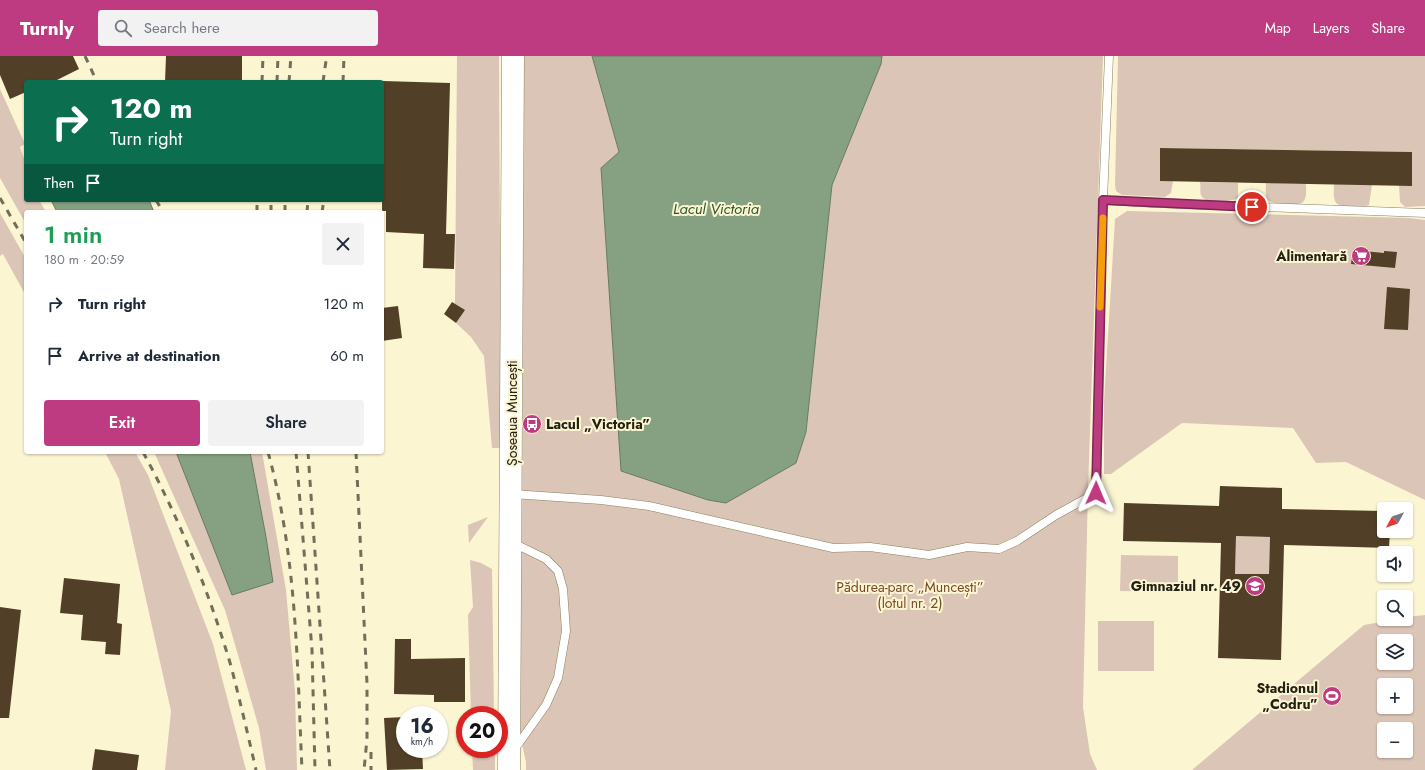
<!DOCTYPE html>
<meta charset="utf-8">
<style>
body{margin:0;font-family:Jost,sans-serif;background:#f2f2f3;color:#1f2937;height:100vh;display:flex;flex-direction:column;font-size:15px;white-space:nowrap}
*{box-sizing:border-box;margin:0}
p{font-size:13px;color:#747a83}
.icon{flex:none;width:22px;height:22px;fill:none;stroke:currentColor;stroke-width:2;stroke-linecap:round;stroke-linejoin:round}
.map{position:relative;flex:1;overflow:hidden}
.details{position:absolute;left:24px;top:154px;width:360px;height:244px;display:flex;flex-direction:column;background:#fff;border-radius:4px;box-shadow:0 1px 3px #0004}
.details>*{flex:none}
.top-card{position:absolute;left:24px;top:24px;width:360px;height:122px;border-radius:4px;box-shadow:0 1px 3px #0004;background:#0b6e4f;color:#fff;overflow:hidden}
.needle{width:26px;rotate:230deg}
.fabs{position:absolute;left:1377px;top:446px;display:grid;gap:8px}
.fabs a{display:grid;place-items:center;width:36px;height:36px;border-radius:4px;background:#fff;box-shadow:0 1px 3px #0004;font-size:20px}
.speed{position:absolute;left:396px;top:650px;display:flex;gap:8px;font-size:20px;font-weight:700;text-align:center}
.speed>*{display:grid;place-content:center;width:52px;height:52px;border-radius:50%;background:#fff;box-shadow:0 1px 3px #0004;line-height:1}
.speed small{font-size:10px;font-weight:400}
.speed .limit{border:6px solid #d22;background:#fff;color:#111}
.pin{position:absolute;display:grid;place-items:center;width:34px;height:34px;color:#fff;margin:-17px;border:2px solid #fff;border-radius:50%;box-shadow:0 1px 4px #0007}
.me{position:absolute;width:44px;margin:-22px;rotate:1deg;stroke-linejoin:round;filter:drop-shadow(0 0 3px #0008)}
.turn{display:flex;align-items:center;gap:14px;height:84px;padding:0 20px;font-size:18px}
.turn .icon{width:52px;height:52px;stroke-width:2.5}
.turn b{display:block;font-size:28px;line-height:34px}
.then{display:flex;align-items:center;height:38px;padding:0 20px;background:#0003;gap:8px;font-size:15px}
.round{display:grid;place-items:center;flex:none;width:42px;height:42px;border-radius:4px;background:#f2f2f3}
.headline{display:flex;align-items:center;justify-content:space-between;height:68px;padding:0 20px}
h1{font-size:24px;font-weight:600;line-height:30px;color:#1e9e55}
.cta{display:flex;gap:8px;margin-top:auto;padding:8px 20px}
.cta a{flex:1;height:46px;border-radius:4px;background:#be3b81;color:#fff;font-size:16px;font-weight:600;line-height:46px;text-align:center}
.cta a+a{background:#f2f2f3;color:#1f2937}
ul{padding:0;list-style:none}
li{display:flex;align-items:center;gap:12px;height:52px;padding:0 20px}
li div{flex:1}
li b{display:block;font-size:15px}
li em{font-style:normal}
header{display:flex;align-items:center;gap:24px;box-sizing:border-box;height:56px;padding:0 20px;background:#be3b81;color:#fff}
header strong{font-size:19px}
nav{display:flex;gap:22px;margin-inline-start:auto;font-size:14px}
.search{width:280px;height:36px;background:#f2f2f3;display:flex;align-items:center;gap:10px;box-sizing:border-box;padding:0 14px;border-radius:4px;color:#747a83;font-size:15px}
.map>svg:first-child{display:block}
.green{fill:#dbc5b6;fill-rule:evenodd}
.water{fill:#86a182;stroke:#687a61}
.building{fill:#514027;fill-rule:evenodd}
.lines{fill:none;stroke-linecap:round;stroke-linejoin:round}
.lane-casing{stroke:#878162;stroke-width:9}
.primary-casing{stroke:#878162;stroke-width:23}
.lane{stroke:#fff;stroke-width:8}
.primary{stroke:#fff;stroke-width:22}
.rail{stroke:#736e5a;stroke-width:3;stroke-dasharray:7 7;stroke-linecap:butt}
.route-casing{stroke:#7c2654;stroke-width:10}
.route{stroke:#be3b81;stroke-width:7}
.slow{stroke:#f59e0b;stroke-width:7}
.labels{text-anchor:middle;dominant-baseline:central;stroke-width:4;stroke-linejoin:round;paint-order:stroke}
.poi-label{font-size:14px;font-weight:bold;fill:#232014;stroke:#fbf5d2;text-anchor:end}
.street-label{font-size:14px;fill:#232014;stroke:#fbf5d2}
.park-label{font-size:14px;fill:#7a4925;stroke:#fbf5d2}
.water-label{font-size:15px;font-style:italic;fill:#2f562a;stroke:#fbf5d2}
</style>
<header>
<strong>Turnly</strong>
<div class="search"><svg class="icon" aria-label="search" viewBox="0 0 24 24"><circle cx="10" cy="10" r="6"/><path d="M15 15l6 6"/></svg>Search here</div>
<nav><a>Map</a><a>Layers</a><a>Share</a></nav>
</header>
<div class="map">
<svg width="1425" height="714" viewBox="0 0 1425 714">
<rect width="100%" height="100%" fill="#fbf5d2"/>
<!-- green -->
<path class="green" d="M457,0H499L501,392H492L484,300L471,281L456,267L464,254L455,248Z
M524,0H592L619,97L601,112L621,415L708,444L726,447L796,407L806,376L832,129L881,8L882,0H1103L1088,433L1083,651L1090,698L1097,714H526V706L518,670L522,480Z
M1118,0H1425V150L1405,151L1400,146L1399,129H1412V96L1160,92V125H1173L1171,137L1165,141L1122,139L1116,135L1115,129Z
M0,33L25,88L20,91L26,108V144H39L46,156H26V168L0,122Z
M1200,126L1238,127V142C1232,146 1208,147 1203,142C1199,139 1201,131 1200,126Z
M1266,127L1306,128C1306,134 1307,142 1303,146C1297,151 1271,149 1267,143C1265,138 1266,132 1266,127Z
M1334,128L1372,129L1369,149L1366,150C1359,150 1338,153 1335,145C1333,140 1334,133 1334,128Z
M1127,155L1410,162L1425,164V444L1346,406L1316,407L1293,372L1182,367L1111,418H1104V346L1115,163Z
M0,157L26,203V240L3,198L0,200Z
M105,396H135L148,419L213,588L246,714H165L171,655L119,423Z
M154,396H262L286,534L295,636L297,714H266L259,672L225,554Z
M488,461L469,487L468,469Z
M1236,480L1270,481L1269,518H1235Z
M1121,499L1178,500V536L1120,535Z
M470,504L481,507L492,513L494,659H471L468,559L473,551Z
M1425,559V714H1192L1364,569L1398,563H1406V561ZM1384,585H1406V607H1384ZM1384,629H1406V651H1384ZM1384,673H1406V695H1384Z
M1098,565H1154V615H1098Z
M472,693H495V714H473Z"/>
<!-- water -->
<path class="water" d="M592,0H882L881,8L832,129L806,376L796,407L726,447L708,444L621,415L601,112L619,96Z
M51,144H149L154,156H57Z
M176,396H250L266,481L273,526L232,539Z"/>
<!-- building -->
<path class="building" d="M0,0H73L79,13L53,26H26V36L10,43L0,19Z
M166,0H242V26H165Z
M383,25L450,27L446,178H455L454,213L423,212L424,178L386,176V155H382Z
M1160,92L1412,96V130L1160,125Z
M1353,194L1384,197V195L1397,196L1395,212L1351,208Z
M1387,231L1410,233L1408,274L1384,273Z
M452,246L465,254L456,267L444,258Z
M398,250L402,282L382,285V252Z
M1220,430L1282,432V453L1384,455V475H1390L1389,492L1284,489L1281,604L1218,602L1221,487L1123,485L1124,447L1219,450ZM1236,480L1270,481L1269,518H1235Z
M64,522L120,528L117,567L122,568L120,599L105,598L106,586L81,584L83,559L60,557Z
M0,551L21,554L9,662H0Z
M395,583H411V603L465,602V646H434V639L394,638Z
M405,661V693H422L423,713L387,714L384,662Z
M95,693L139,699L137,714H92Z"/>
<g class="lines">
<defs>
<path id="lane" d="M1103,144L1151,147L1425,157
M512,438L601,444L649,450L833,492L870,491L929,499L967,491L999,493L1017,485L1056,459L1096,437L1103,144L1109,0
M511,486L546,503L558,515L563,533L566,575L558,622L546,649L514,694"/>
<path id="primary" d="M509,714L513,0"/>
</defs>
<!-- lane casing -->
<use href="#lane" class="lane-casing"/>
<!-- primary casing -->
<use href="#primary" class="primary-casing"/>
<!-- lane -->
<use href="#lane" class="lane"/>
<!-- primary -->
<use href="#primary" class="primary"/>
<!-- rail -->
<path class="rail" d="M85,0L97,26
M262,26L263,0
M277,26L278,0
M289,26L291,0
M323,26L326,5
M343,26L344,0
M0,142L26,187
M156,144L163,156
M257,156V144
M271,156V144
M285,156V144
M307,156L308,144
M322,156L324,144
M143,396C180,464 209,536 231,610C240,645 248,679 256,714
M268,396C297,501 297,606 302,714
M296,396L312,594L315,714
M308,396L330,714
M356,396L367,628V683L364,714
M371,696V714"/>
</g>
<g class="lines">
<defs>
<path id="route" d="M1096,437L1103,144L1252,151"/>
</defs>
<!-- route casing -->
<use href="#route" class="route-casing"/>
<!-- route -->
<use href="#route" class="route"/>
<!-- slow -->
<path class="slow" d="M1100,251L1103,162"/>
</g>
<!-- icons -->
<defs>
<symbol id="supermarket-disc" viewBox="-11 -11 22 22"><circle r="9.5" fill="#be3b81" stroke="#fbf5d2"/><path d="M-6-5.5h2.5l.6 2H6L4.5 2H-2.5L-4.4-4H-6ZM-1.5 3.2a1.3 1.3 0 1 0 .1 0ZM3 3.2a1.3 1.3 0 1 0 .1 0Z" fill="#fff"/></symbol>
<symbol id="bus-disc" viewBox="-11 -11 22 22"><circle r="9.5" fill="#be3b81" stroke="#fbf5d2"/><path d="M-5-6H5V4H4V6H2V4H-2V6H-4V4H-5ZM-3.5-4V0h7V-4ZM-3.5 1.2v1.5H-2V1.2ZM2 1.2v1.5H3.5V1.2Z" fill="#fff"/></symbol>
<symbol id="school-disc" viewBox="-11 -11 22 22"><circle r="9.5" fill="#be3b81" stroke="#fbf5d2"/><path d="M0-5L7-2L0 1L-7-2ZM-4 1L0 2.5L4 1V4Q0 6-4 4Z" fill="#fff"/></symbol>
<symbol id="stadium-disc" viewBox="-11 -11 22 22"><circle r="9.5" fill="#be3b81" stroke="#fbf5d2"/><path d="M0-5a6.5 5 0 1 0 0 10a6.5 5 0 1 0 0-10ZM-3.5-1.8h7v3.6h-7Z" fill="#fff"/></symbol>
</defs>
<g fill-rule="evenodd">
<use href="#supermarket-disc" x="1350" y="189" width="22" height="22"/>
<use href="#bus-disc" x="521" y="357" width="22" height="22"/>
<use href="#school-disc" x="1244" y="519" width="22" height="22"/>
<use href="#stadium-disc" x="1321" y="629" width="22" height="22"/>
</g>
<g class="labels">
<!-- poi labels -->
<g class="poi-label">
<text x="1347" y="200">Alimentară</text>
<text x="546" y="368" text-anchor="start">Lacul „Victoria”</text>
<text x="1241" y="530">Gimnaziul nr. 49</text>
<text x="1318" y="632">Stadionul<tspan x="1318" dy="16">„Codru”</tspan></text>
</g>
<!-- street labels -->
<g class="street-label">
<text transform="translate(512 357) rotate(-90)">Șoseaua Muncești</text>
</g>
<!-- park labels -->
<g class="park-label">
<text x="910" y="531">Pădurea-parc „Muncești”<tspan x="910" dy="16">(lotul nr. 2)</tspan></text>
</g>
<!-- water labels -->
<g class="water-label">
<text x="716" y="153">Lacul Victoria</text>
</g>
</g>
</svg>
<div class="fabs">
<a><svg class="needle" viewBox="-14 -14 28 28"><path d="M0-13l5 13h-10z" fill="#e53935"/><path d="M0 13l5-13h-10z" fill="#747a83"/></svg></a>
<a><svg class="icon" aria-label="sound" viewBox="0 0 24 24"><path d="M4 9h4l5-4v14l-5-4H4zM17 9q2 3 0 6"/></svg></a>
<a><svg class="icon" aria-label="search" viewBox="0 0 24 24"><circle cx="10" cy="10" r="6"/><path d="M15 15l6 6"/></svg></a>
<a><svg class="icon" aria-label="layers" viewBox="0 0 24 24"><path d="M12 4l9 5-9 5-9-5zM3 14l9 5 9-5"/></svg></a>
<a>+</a>
<a>−</a>
</div>
<div class="speed"><div>16<small>km/h</small></div><div class="limit">20</div></div>
<div class="pin" style="left:1252px;top:151px;background:#d93025"><svg class="icon" aria-label="arrive" viewBox="0 0 24 24"><path d="M6 21V4h12l-3 4 3 4H6"/></svg></div>
<svg class="me" style="left:1096px;top:437px" viewBox="-20 -20 40 40"><path d="M0-17L14 15 0 8-14 15z" fill="#be3b81" stroke="#fff" stroke-width="4"/></svg>
<div class="top-card">
<div class="turn"><svg class="icon" aria-label="right" viewBox="0 0 24 24"><path d="M7 20v-9h11M14 6l5 5-5 5"/></svg><div><b>120 m</b>Turn right</div></div>
<div class="then">Then<svg class="icon" aria-label="arrive" viewBox="0 0 24 24"><path d="M6 21V4h12l-3 4 3 4H6"/></svg></div>
</div>
<section class="details">
<div class="headline"><div><h1>1 min</h1><p>180 m · 20:59</p></div><a class="round"><svg class="icon" aria-label="close" viewBox="0 0 24 24"><path d="M6 6l12 12M18 6L6 18"/></svg></a></div>
<ul>
<li><svg class="icon" aria-label="right" viewBox="0 0 24 24"><path d="M7 20v-9h11M14 6l5 5-5 5"/></svg><div><b>Turn right</b></div><em>120 m</em></li>
<li><svg class="icon" aria-label="arrive" viewBox="0 0 24 24"><path d="M6 21V4h12l-3 4 3 4H6"/></svg><div><b>Arrive at destination</b></div><em>60 m</em></li>
</ul>
<div class="cta"><a>Exit</a><a>Share</a></div>
</section>
</div>
